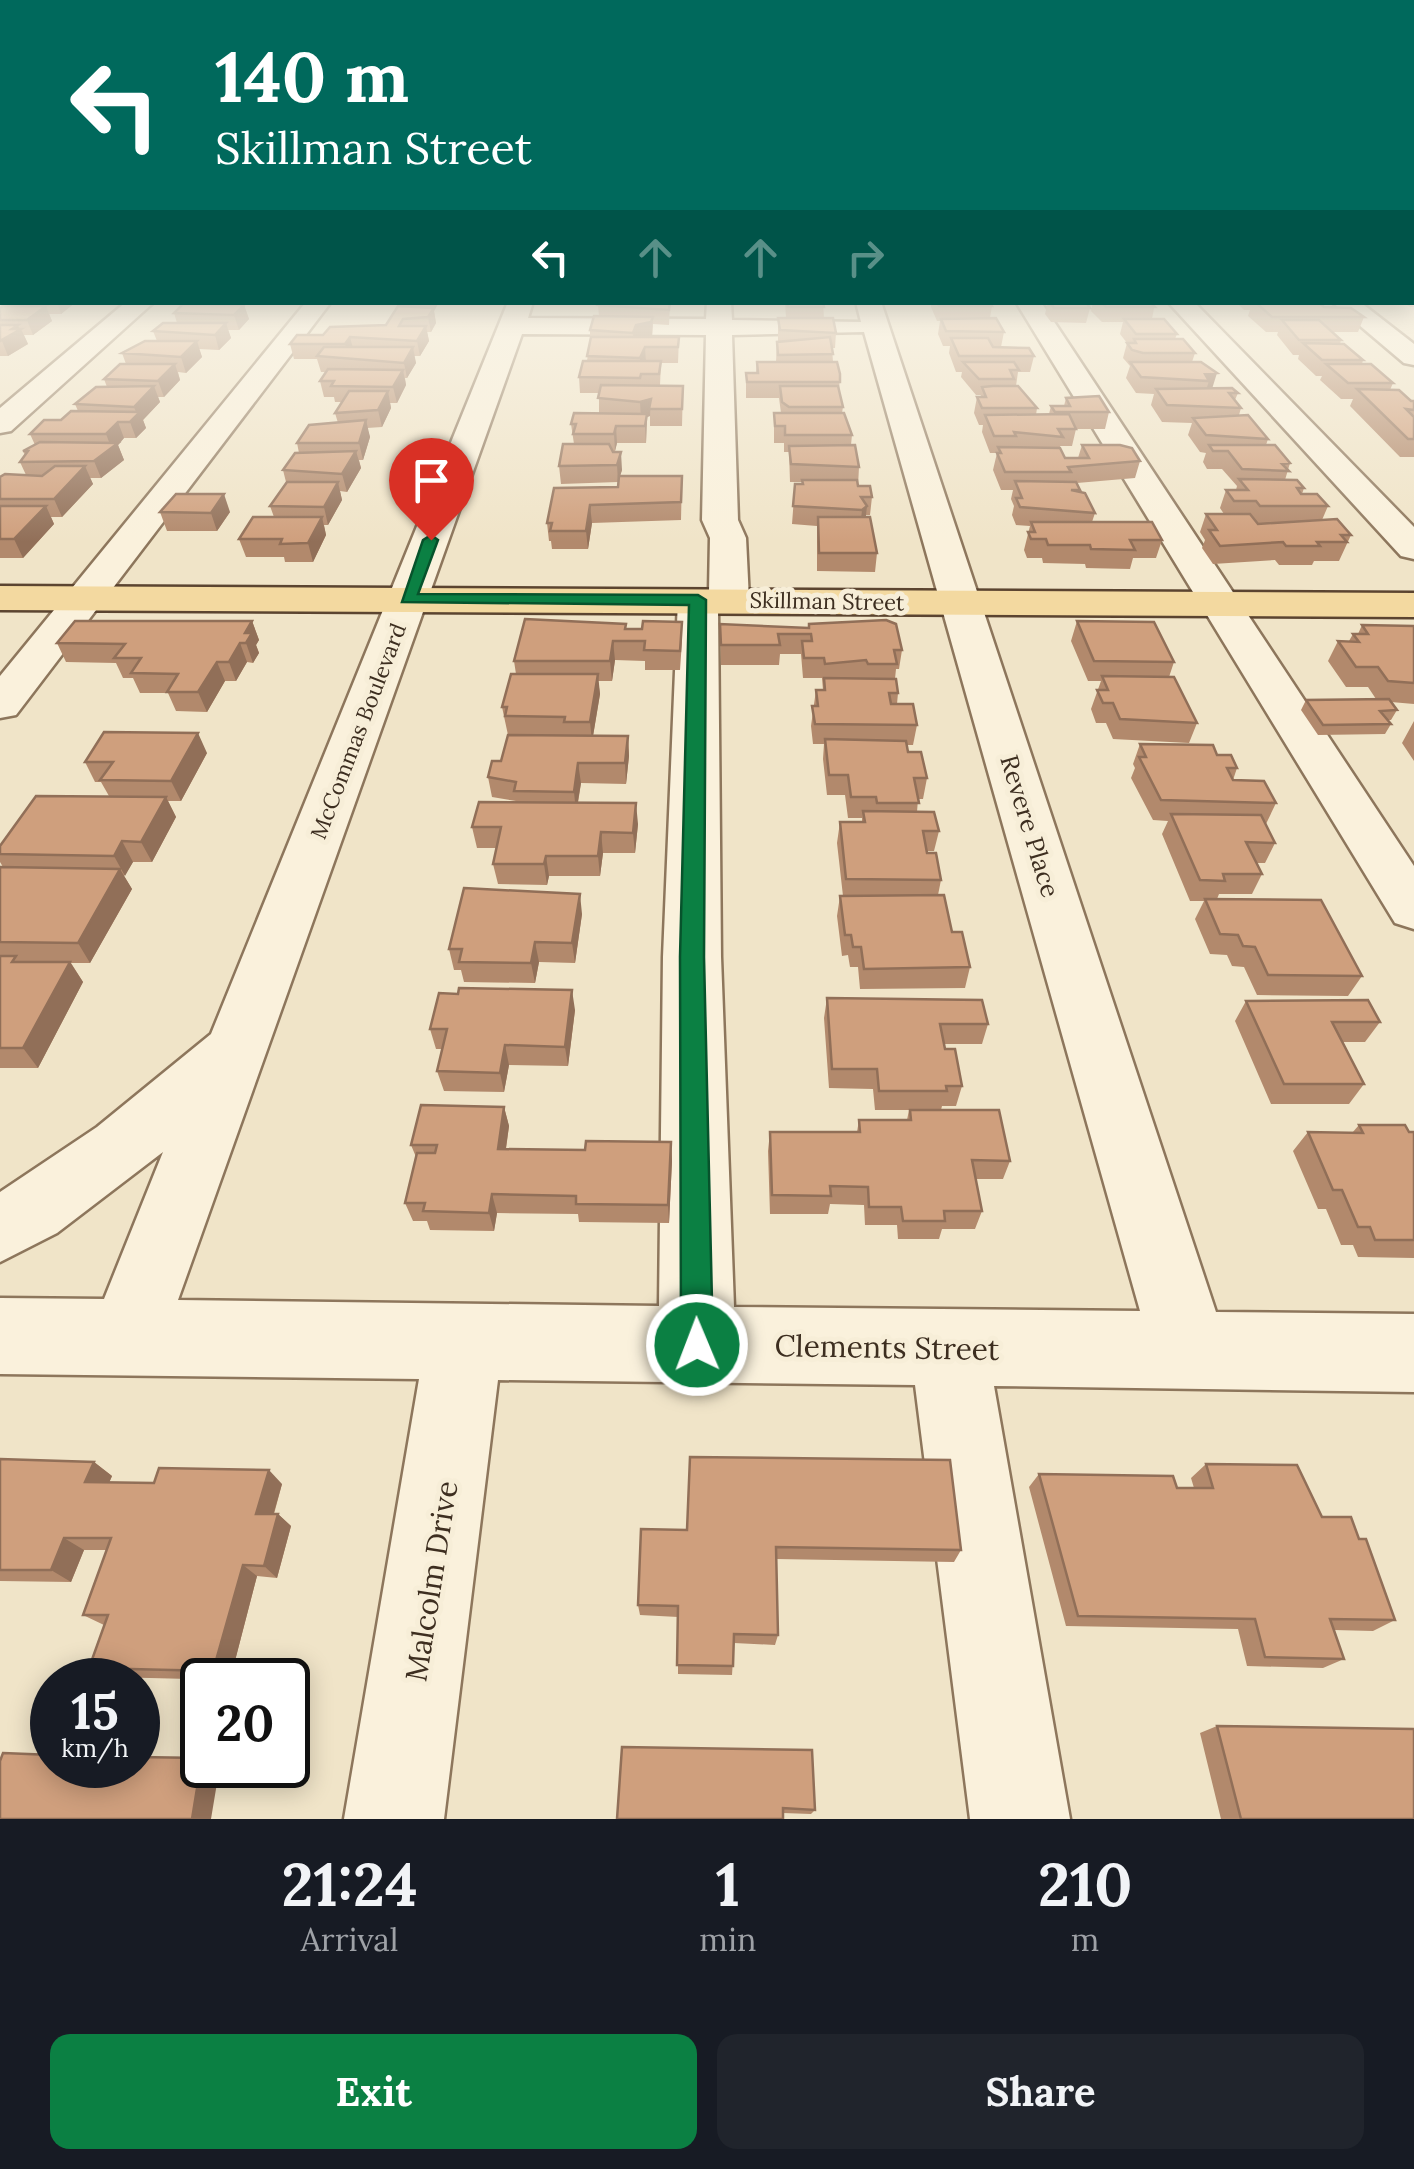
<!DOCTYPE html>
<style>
body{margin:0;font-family:Lora,serif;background:#20242c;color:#f1f3f6;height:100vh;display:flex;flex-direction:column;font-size:38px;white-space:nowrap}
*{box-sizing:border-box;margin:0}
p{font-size:32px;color:#9ea1a6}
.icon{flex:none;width:55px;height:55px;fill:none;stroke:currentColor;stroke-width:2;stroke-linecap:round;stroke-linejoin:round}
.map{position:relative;height:1819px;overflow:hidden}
.details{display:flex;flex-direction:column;background:#171b24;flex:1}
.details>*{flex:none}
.hud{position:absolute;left:0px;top:0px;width:1415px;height:305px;box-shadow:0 5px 25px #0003;background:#00695c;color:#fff;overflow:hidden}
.speed{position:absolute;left:30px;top:1658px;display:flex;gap:20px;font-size:50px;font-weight:700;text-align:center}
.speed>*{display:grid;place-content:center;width:130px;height:130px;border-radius:50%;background:#171b24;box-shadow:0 5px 25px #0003;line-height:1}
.speed small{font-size:25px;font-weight:400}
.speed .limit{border:5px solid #111;border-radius:15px;background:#fff;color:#111}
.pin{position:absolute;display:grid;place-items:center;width:85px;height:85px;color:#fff;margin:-102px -42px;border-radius:50% 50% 50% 0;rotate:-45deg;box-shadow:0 0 10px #0007}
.pin .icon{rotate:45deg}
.me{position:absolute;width:110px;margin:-55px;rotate:359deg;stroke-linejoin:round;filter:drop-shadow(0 0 8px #0008)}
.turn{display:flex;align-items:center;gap:35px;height:210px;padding:0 50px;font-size:45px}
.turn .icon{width:130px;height:130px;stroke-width:2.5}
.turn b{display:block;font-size:70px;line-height:85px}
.lanes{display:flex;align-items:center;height:95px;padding:0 50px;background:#0003;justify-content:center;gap:50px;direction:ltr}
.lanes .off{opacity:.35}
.eta{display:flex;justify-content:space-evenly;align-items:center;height:170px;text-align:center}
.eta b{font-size:60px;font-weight:800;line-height:70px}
.cta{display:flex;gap:20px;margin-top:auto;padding:20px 50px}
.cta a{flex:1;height:115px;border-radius:20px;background:#0b8043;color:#fff;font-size:40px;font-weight:800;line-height:115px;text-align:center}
.cta a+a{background:#20242c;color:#f1f3f6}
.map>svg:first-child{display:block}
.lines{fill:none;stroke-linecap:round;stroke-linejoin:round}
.minor-casing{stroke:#8d765c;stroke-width:5}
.major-casing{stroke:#5b4430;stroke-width:5}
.minor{fill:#faf1dc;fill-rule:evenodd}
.major{fill:#f3d9a0;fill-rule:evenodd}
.wall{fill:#b2896c}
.shaded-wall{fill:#916f58}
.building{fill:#cf9f7d;stroke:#916f58;stroke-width:2.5}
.route{fill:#0b8043;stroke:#07532c;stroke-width:2.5}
.labels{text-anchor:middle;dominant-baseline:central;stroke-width:10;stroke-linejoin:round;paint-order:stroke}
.far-street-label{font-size:22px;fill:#3d2e20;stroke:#f7eed8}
.street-label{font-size:25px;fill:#3d2e20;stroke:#f7eed8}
.near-street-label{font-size:30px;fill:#3d2e20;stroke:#f7eed8}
</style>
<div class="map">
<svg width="1414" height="1819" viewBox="0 0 1414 1819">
<rect width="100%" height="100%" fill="#f0e4c8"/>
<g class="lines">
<defs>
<path id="minor" d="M126,302H154L11,431L0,433V408Z
M306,302H331L16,715L0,718V676Z
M508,302H533L528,318L706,319L707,302H731L732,320L861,322L856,302H881L1216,1312L1414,1314V1392L994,1386L1070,1819H970L915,1385L498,1380L444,1819H344L419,1379L0,1374V1298L104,1299L163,1152L57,1233L0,1262V1192L97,1127L211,1034ZM864,332L1140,1311L734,1307L721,957L718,609L743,608L749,600L746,538L738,520L732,335ZM522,334L706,335L702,520L710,538L709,591L684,592L678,600L663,957L659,1306L178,1300Z
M1016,302H1041L1414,866V929L1395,923Z
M1168,302H1194L1414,527V559L1401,556Z
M1332,302H1360L1414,344V365L1404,363Z"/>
<path id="major" d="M0,586L1414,593V617L0,610Z"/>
</defs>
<!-- minor casing -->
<use href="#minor" class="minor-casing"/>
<!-- major casing -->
<use href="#major" class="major-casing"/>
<!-- minor -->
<use href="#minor" class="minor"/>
<!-- major -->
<use href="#major" class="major"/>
</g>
<!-- wall -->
<path class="wall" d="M1412,287H1414V307H1410L1403,302H1412Z
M2,298V302H76L61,314H49L52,321L33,335H24L28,344L8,356H0V308L2,307L0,299Z
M184,302H245L243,305H244L249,319L239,330H228L231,338L219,350L199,349L202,357L186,373L178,372L180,380L164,397H158L160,402L143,420L146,428L136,438H124L118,445L124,460L101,478H90L93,484L62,517H51L54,524L23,558H0V477L26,475L20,462L25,455L23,451L35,445L30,434L78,411L75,404L107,387L104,379L126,364L122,353L157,341L153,331L177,323L174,313L185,304Z
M399,302H439L434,311L436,323L431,332H427L429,341L420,356H414L416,363L407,378H405L406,385L397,403H390L391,408L382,427L367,428L370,437L363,460H359L361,468L347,492L340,491L342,500L328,525H324L326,535L313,562H285L284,557H246L239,539L274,517L270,506L286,482L283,470L299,453L297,443L338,423L335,413L342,402H335L334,397H324L320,381L326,372H321L317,359H294L290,344L323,335L386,325L400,306Z
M670,302L669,325L653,324L652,337H679L678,363H661L660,385L683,386L682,426H650V416L647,417L646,443H617L615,451H612L622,470L620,476H682L681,520L592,523L588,549H552L551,541H549L547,523L618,487V482L561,484L559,466L574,444L571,424L599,413V393H580L579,377L587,361L590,339V330L599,316L598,305Z
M785,302H823L824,318L836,333L835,348H832L833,362L840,374L839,391L843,407L842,413L852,435L851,445L859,467L858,486L872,497L870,515H866V517L877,553L875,572L817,571V526L792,524L795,484H802V482H790L789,452H784V443H774V413H781L779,398H746V373H756L757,362H776L777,342H778V318H786Z
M931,302H990L992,306L990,318L1004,332L1001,347L1034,356L1030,372H1018L1016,386L1037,408L1036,415L1049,414L1051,406H1064L1066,398L1109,412L1105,429H1076L1072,446H1060V448L1065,458H1078L1082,445L1140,461L1135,478L1077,483L1080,492L1095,513L1092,522L1162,540L1156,558H1133L1130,569L1086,568L1085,564L1043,563L1042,558H1027L1024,550L1030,526L1016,525L1012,515L1014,506L1011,499L1013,490H1001L993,470L997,453H990L982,432L983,425H979L974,413L977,397H980L981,395H976L961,377L962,372H956L949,353L950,346H943L938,334L940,321H937L931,307Z
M1048,302H1086L1090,308L1086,323L1051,322L1045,314Z
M1093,302L1155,303L1152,319L1177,334L1175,339L1195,353L1192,362H1201L1212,388L1238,393L1235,400L1241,408L1239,415L1268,439L1266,445L1290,463L1285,480L1304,488L1302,494L1328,506L1322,520L1351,535L1339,561H1314L1312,565H1279L1275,560L1213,564L1202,548L1205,540L1200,532L1206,514H1224L1220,508L1226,490H1236L1237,486L1222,469H1207L1203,462L1206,453L1200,452L1188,435L1192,423L1162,422L1151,405L1154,394L1136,393L1126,378L1130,366L1123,358L1127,343L1120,334L1123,322H1102L1091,311Z
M1236,302H1318L1324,307L1364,317L1358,332H1332L1341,340L1340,344L1363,360L1362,364L1393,383L1390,390L1414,401V457H1400L1350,406L1353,399H1341L1320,380L1322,376H1316L1298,359L1299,355H1293L1277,335L1278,332H1266L1248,316L1250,310H1244Z
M160,512H230L217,531H167Z
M252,621L259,640L256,645L259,653L253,663L247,662L236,681H225L207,712L176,711L168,693H140L133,678H123L116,663L66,662L57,643Z
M1077,621L1174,662L1169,677L1197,723L1189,743L1113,739L1106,723H1096L1091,709L1101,681H1088L1071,641Z
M720,624L808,628L902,650L899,669H896L895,679L898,693L897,704L917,725L913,745H906L908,752L927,778L923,799H918L917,812L939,831L934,851H927L941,880L938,895L952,932L970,967L965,988L860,989L858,967H850L848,955L842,956L837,916L840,896H843L837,843L840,822H862V818H848L845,795H827L823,759L824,744H813L811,726L816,690H823L822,678H803L801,654H780L779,665H721Z
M1362,625L1414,626V704L1391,702L1397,710L1391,720H1388L1391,724L1385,734L1318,735L1301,710L1306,700L1376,699L1368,687H1346L1328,661L1338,641H1349L1353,634H1358Z
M626,629L682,641L680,670H645V661L615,660L612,681H598L600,694L593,736H628L629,756L626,784L581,783L578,803L638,824L635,853H603L600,876H549L547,885L498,884L493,864L497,848H477L472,827L516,801L492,797L488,777L501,761L508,735L502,707L516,674L514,661Z
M1414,721V761L1402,743Z
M1140,744L1217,755L1237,768L1233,780L1276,803L1266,824L1275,843L1265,863H1257L1262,874L1252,894H1219L1217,899L1362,976L1348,996L1257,995L1244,967L1232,966L1227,955L1210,954L1195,919L1204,901H1190L1162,834L1168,821L1153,820L1131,778L1135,768L1133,764Z
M207,753L181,801H168L176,817L152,862H133L124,876L132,889L90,963H71L83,982L38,1068H0V867H3L0,862V846L109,796L101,782H95L85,762Z
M582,914L575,963L539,962L535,983L464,982L461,970H454L449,949Z
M827,998L988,1024L982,1044H944L962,1086L956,1106H942L941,1110L1010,1161L1003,1179H976L982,1211L975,1229H942L939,1239H898L897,1225H865L864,1205L830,1204L828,1214H770L768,1151L770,1132H857L859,1120H907L909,1110H875L873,1089L829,1088L824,1018Z
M1246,1001L1380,1022L1365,1042H1343L1364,1084L1349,1104H1271L1235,1021Z
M575,1010L568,1066L509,1065L504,1092L444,1091L437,1071L442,1049H436L430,1029Z
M504,1107L509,1126L506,1149L585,1150L671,1142L672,1161L669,1223L579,1222L578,1214L497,1213L494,1231L430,1230L427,1221H413L405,1203L416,1157L411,1145Z
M1359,1125L1414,1132V1258L1358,1257L1353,1245H1341L1326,1209H1318L1293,1151L1308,1132L1352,1133Z
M0,1459L94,1462L112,1476L109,1483L282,1484L274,1514H278L291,1526L277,1578L257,1576L230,1680L109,1677L89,1668L104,1625L83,1615L107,1550H84L71,1582L0,1581Z
M1206,1464L1322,1517L1359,1539L1395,1620L1373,1631L1334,1630L1344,1659L1323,1668L1247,1666L1238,1629L1066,1626L1029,1487L1039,1474L1177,1488H1194L1191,1478Z
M641,1529L961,1550L954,1562L776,1559L778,1635L775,1645L734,1643L732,1675L678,1674V1617L640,1615L638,1605Z
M1217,1726L1414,1819H1221L1200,1733Z
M622,1747L815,1810L811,1814L783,1813Z"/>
<!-- shaded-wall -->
<path class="shaded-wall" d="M57,302H76L61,314Z
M429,302H439L434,311L436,323L431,332L428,317L431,313Z
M244,305L249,319L239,330L234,315Z
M46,306L52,321L33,335L27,320Z
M653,317L652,337L634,348L633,333L636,325Z
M226,323L231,338L219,350L215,335Z
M18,325L20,330L21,329L28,344L8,356L2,341Z
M426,326L429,341L420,356L417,341Z
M350,337L354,352L349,360L345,344Z
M197,341L202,357L186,373L181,357Z
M413,347L416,363L407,378L404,363Z
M645,347L646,363L640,373V358Z
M175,364L180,380L164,397L158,381Z
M403,370L406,385L397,403L393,387Z
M1217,373L1212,389L1206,390L1209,381L1205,374Z
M154,386L160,402L143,420L146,428L136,438L130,422L137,415L134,407Z
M388,391L391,408L382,427L378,410Z
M651,399L650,416L647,417L646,443L645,426L641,419L640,402Z
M366,420L370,437L363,460L359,443Z
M118,422L124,438L118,445L124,460L101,478L94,461L111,447L106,434Z
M616,426L617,443L615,451L614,434Z
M356,451L361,468L347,492L342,474Z
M621,452L622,470L618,482L617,465Z
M85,466L93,484L62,517L54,499Z
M338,482L342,500L328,525L324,507Z
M224,494L230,512L217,531L211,513Z
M590,505L592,523L588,549L586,531Z
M46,506L54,524L23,558L14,539Z
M867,506L865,524L860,528L862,510Z
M322,517L326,535L313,562L308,543Z
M252,621L259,640L256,645L259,653L253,663L246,643L245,633Z
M613,641L615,660L612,681L610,661Z
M240,643L247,662L236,681L229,662Z
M217,662L225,681L207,712L198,692Z
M598,674L600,694L592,742L590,722Z
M198,733L207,753L181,801L171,781Z
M628,736L629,756L626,784L625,763Z
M578,763L581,783L576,812L574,792Z
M166,797L176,817L152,862L141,842Z
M636,803L638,824L635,853L633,833Z
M601,832L603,853L600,876L598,856Z
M122,841L133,862L125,876L114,856Z
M546,856L549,876L547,885L544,864Z
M120,869L132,889L90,963L78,943Z
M580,894L582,914L575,963L572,943Z
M535,942L539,962L535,983L531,963Z
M70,962L83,982L38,1068L23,1048Z
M572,990L575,1010L568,1066L565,1047Z
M505,1045L509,1065L504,1092L500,1073Z
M504,1107L509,1126L503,1168L498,1149Z
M671,1142L672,1161L669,1223L668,1205Z
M492,1194L497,1213L494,1231L489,1213Z
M94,1462L112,1476L103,1496L85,1482Z
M269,1470L282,1484L270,1526L256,1514Z
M278,1514L291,1526L277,1578L264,1566Z
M64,1538L84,1550L71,1582L51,1570Z
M243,1565L257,1576L230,1680L213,1671Z
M202,1759V1765H220L211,1819H192Z"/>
<!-- building -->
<path class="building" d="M601,302H670L669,310L598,305Z
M787,302H823L824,307H788Z
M937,302H990L992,306H939Z
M1050,302H1086L1090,308H1054Z
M1101,302H1155V303H1151L1155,307H1106Z
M1255,302H1318L1324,307L1351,308L1364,317H1272Z
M183,304L244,305L234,315L174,313Z
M3,306H46L27,320H0V308Z
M398,306L434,308L428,317L403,319L399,326H426L417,341L350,337L345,344H290L297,335H323L330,327L386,325Z
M594,316L653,317L651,322L636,325L633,333L590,330Z
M778,318H833L836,333L780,330Z
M996,318L1004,332L946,331L941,319Z
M1124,319H1164L1177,334H1136Z
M1282,320H1319L1341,340H1299Z
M163,323H226L215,335L153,331Z
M0,325H18L12,329H21L0,341Z
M591,337H679L678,347H645L640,358L587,356Z
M830,337L833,354L778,355L777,342Z
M951,338H988L993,347L1029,348L1034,356H959Z
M1134,339H1183L1195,353H1143L1132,350L1127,343H1136Z
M145,341H197L181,357L122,353Z
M1303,343L1344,344L1363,360H1322Z
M324,347H413L404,363L317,356Z
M583,361H661L659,374H641L640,378L579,377Z
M757,362H837L840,374V382H747L746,373H758Z
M963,362H1014L1019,370H1010L1014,379H979Z
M1130,362H1201L1217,373L1205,374L1209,381L1141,377Z
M120,364H175L158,381L104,379Z
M1326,364H1371L1393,383H1348Z
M328,369L403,370L393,387L331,386L334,381H320Z
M601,385L683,386L682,409H649L651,399L640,402L598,398Z
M154,386L134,407L75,404L96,387Z
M780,386H838L843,407H789L782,402Z
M993,386H1018L1037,408H982L977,397H986L982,387Z
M1232,388L1238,393H1229L1241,408L1167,405L1156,389Z
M1357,389L1399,390L1411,401H1414V410L1406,409L1414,417V439H1408Z
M349,391H388L378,410L335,413Z
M1099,396L1109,412H1055L1051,406H1070L1066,398Z
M71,411L140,412L130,422H118L106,434H30L44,420H61Z
M574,413L647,414L645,426H616L614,434H573L576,424H571Z
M774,413H844L852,435H785V426H775Z
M1069,414L1076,429H1058L1063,437L1014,432L1016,436H994L985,415Z
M1248,415L1268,439L1206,435L1193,418Z
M366,420L359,443H297L309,425Z
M40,442L118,443L94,461L20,462L28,451H23Z
M563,444H609L613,452H621L617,465L559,466Z
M855,445L859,467L791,464L789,446Z
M1082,445H1120L1132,448L1140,461L1068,467L1071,472H1005L997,453H1001L998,447L1060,448L1065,458H1089Z
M1209,445H1275L1290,463L1282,464L1289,471L1242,469L1228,451H1213Z
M356,451L342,474L283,470L295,453Z
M55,466H85L54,499H0V477L5,474L42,476Z
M619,476H682L681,502L590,505L586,531H550L552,523H547L554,488L618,487Z
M1239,479L1297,480L1304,488H1297L1301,494H1317L1328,506H1260L1256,501H1234L1226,490H1248Z
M802,480H857L858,486H870L872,497H861L867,506L862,510L793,506L795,484H803Z
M1015,481L1076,482L1080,490H1071L1085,493L1095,513L1020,507L1016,498H1022Z
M287,482H338L324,507L270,506Z
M176,494H224L211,513L160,512Z
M0,506H46L14,539H0Z
M1206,514H1250L1258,524L1337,519L1351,535H1341L1347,542H1317L1320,546H1286L1283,542L1220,546L1209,530H1217Z
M253,517H322L308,543L280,544L282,539H239Z
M818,517H870L877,553H819Z
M1031,522H1152L1162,540H1130L1135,550L1091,549L1090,545H1048L1046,539H1031L1028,532H1035Z
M525,619L626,624L625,629H642L643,621L682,622L680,651L644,650L645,641H613L610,661H514Z
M886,620L896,624L902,650H894L897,664H868L866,660L825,664L824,658H804L802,641H812L811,634H778L780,645H721L720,624L809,628V624Z
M75,621H252L245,633H252L246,643H240L229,662H217L198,692H167L178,674L131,673L141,658H114L125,644L57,643Z
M1077,621L1154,622L1174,662L1094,661Z
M1362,625L1414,626V683L1388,681L1378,667H1356L1338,641L1359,642L1353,634H1368Z
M511,674H598L590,722H564L565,717L505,716L507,707H502Z
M1102,676L1174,677L1197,723L1120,719L1113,703H1103L1097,690H1108Z
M824,678L896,679L898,693H889L891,704H913L917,725L815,724L812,706H818L816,690H825Z
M1389,699L1397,710L1380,711L1391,724L1323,725L1306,700Z
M104,732L198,733L171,781L100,780L113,762H85Z
M508,735L628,736L625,763H578L574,792L514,791L516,782L488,777L492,761H501Z
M825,739L906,741L908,752H921L927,778H914L919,803H877L876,797H851L848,775H829Z
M1140,744L1213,745L1217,755H1231L1237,768H1227L1233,780L1264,781L1276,803L1161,800L1139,757H1146Z
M36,796L166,797L141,842L122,841L114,856L0,854V846Z
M479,802L636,803L633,833L601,832L598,856H546L544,864H493L501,827H472Z
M863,811L934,812L939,831H923L927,853H936L941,880L846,879L840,822H865Z
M1171,814L1261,815L1275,843L1246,842L1262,874H1223L1225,881L1200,880Z
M0,867L120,869L78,943L0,942Z
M464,888L580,894L572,943L535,942L531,963L459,962L462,949H449Z
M944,895L952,932H962L970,967L864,969L861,947H853L851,935H845L840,896Z
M1205,899L1321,900L1362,976L1268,975L1255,947L1243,946L1238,935L1220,934Z
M0,956H16L12,962H70L23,1048H0Z
M459,988L572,990L565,1047L505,1045L500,1073L437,1071L447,1029H430L439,993L458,994Z
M827,998L982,1000L988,1024H940L945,1049H955L962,1086H946L947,1091H879L877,1069H832Z
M1368,1000L1380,1022H1332L1364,1084H1284L1246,1001Z
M421,1105L504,1107L498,1149L585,1150L586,1141L671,1142L668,1205L576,1204V1196L492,1194L489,1213L423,1211L425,1203H405L417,1153H435L437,1145H411Z
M910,1110H999L1010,1161L972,1160L982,1211H944L945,1221H903L901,1207H869L868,1187L830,1186L831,1196L772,1195L770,1132H860L859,1120H911Z
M1359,1125H1405L1409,1132H1414V1240H1375L1370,1227H1358L1342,1190H1333L1308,1132L1363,1133Z
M690,1457L950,1460L961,1550L776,1547L778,1635L734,1634L733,1666L677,1665L678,1606L638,1605L641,1529L687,1530Z
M0,1459L94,1462L85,1482L154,1483L159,1468L269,1470L256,1514H278L264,1566L243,1565L213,1671L89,1668L108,1615H83L111,1538H64L51,1570H0Z
M1206,1464L1297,1465L1322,1517H1351L1359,1539H1366L1395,1620L1330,1619L1344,1659L1265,1657L1255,1619L1078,1616L1039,1474L1173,1476L1177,1488H1213Z
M1217,1726L1414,1729V1819H1241Z
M622,1747L812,1750L815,1810L783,1808V1819H617Z
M3,1753L52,1755V1765H138V1757L202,1758L192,1819H0V1761Z"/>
<!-- sky -->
<linearGradient id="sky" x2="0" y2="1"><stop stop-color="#8fbad6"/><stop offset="0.53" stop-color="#f8f3e6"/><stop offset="1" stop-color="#f8f3e6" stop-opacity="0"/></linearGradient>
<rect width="1414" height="542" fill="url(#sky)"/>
<!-- route -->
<path class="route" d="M431,535L438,540L418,594L698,595L706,600L704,957L713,1345L708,1356L697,1361L686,1356L681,1345L680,957L689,605L402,602L423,540Z"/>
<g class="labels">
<!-- far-street labels -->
<g class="far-street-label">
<text transform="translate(827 601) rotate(1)">Skillman Street</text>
<text transform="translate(358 731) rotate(-69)">McCommas Boulevard</text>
</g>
<!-- street labels -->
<g class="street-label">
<text transform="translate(1030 826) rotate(73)">Revere Place</text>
</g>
<!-- near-street labels -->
<g class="near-street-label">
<text transform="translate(887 1347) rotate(1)">Clements Street</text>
<text transform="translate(431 1581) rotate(-81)">Malcolm Drive</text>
</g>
</g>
</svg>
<div class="speed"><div>15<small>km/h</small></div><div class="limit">20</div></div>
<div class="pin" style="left:431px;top:540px;background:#d93025"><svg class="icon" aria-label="arrive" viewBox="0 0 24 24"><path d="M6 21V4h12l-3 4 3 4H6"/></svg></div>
<svg class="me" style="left:697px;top:1345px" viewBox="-20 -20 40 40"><circle r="17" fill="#0b8043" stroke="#fff" stroke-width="3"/><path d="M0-11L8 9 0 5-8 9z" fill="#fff"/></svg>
<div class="hud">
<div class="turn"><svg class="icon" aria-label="left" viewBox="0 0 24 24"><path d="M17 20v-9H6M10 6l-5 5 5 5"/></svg><div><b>140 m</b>Skillman Street</div></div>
<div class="lanes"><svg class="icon" aria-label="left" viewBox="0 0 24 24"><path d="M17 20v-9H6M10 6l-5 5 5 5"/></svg><svg class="icon off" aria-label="ahead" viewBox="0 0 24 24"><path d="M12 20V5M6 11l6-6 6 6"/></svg><svg class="icon off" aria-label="ahead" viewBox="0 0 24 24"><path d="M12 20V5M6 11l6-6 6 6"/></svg><svg class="icon off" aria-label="right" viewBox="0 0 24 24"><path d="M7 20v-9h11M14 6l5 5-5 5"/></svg></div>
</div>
</div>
<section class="details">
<div class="eta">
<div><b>21:24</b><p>Arrival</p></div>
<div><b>1</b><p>min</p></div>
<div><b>210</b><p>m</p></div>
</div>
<div class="cta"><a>Exit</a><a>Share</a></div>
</section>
